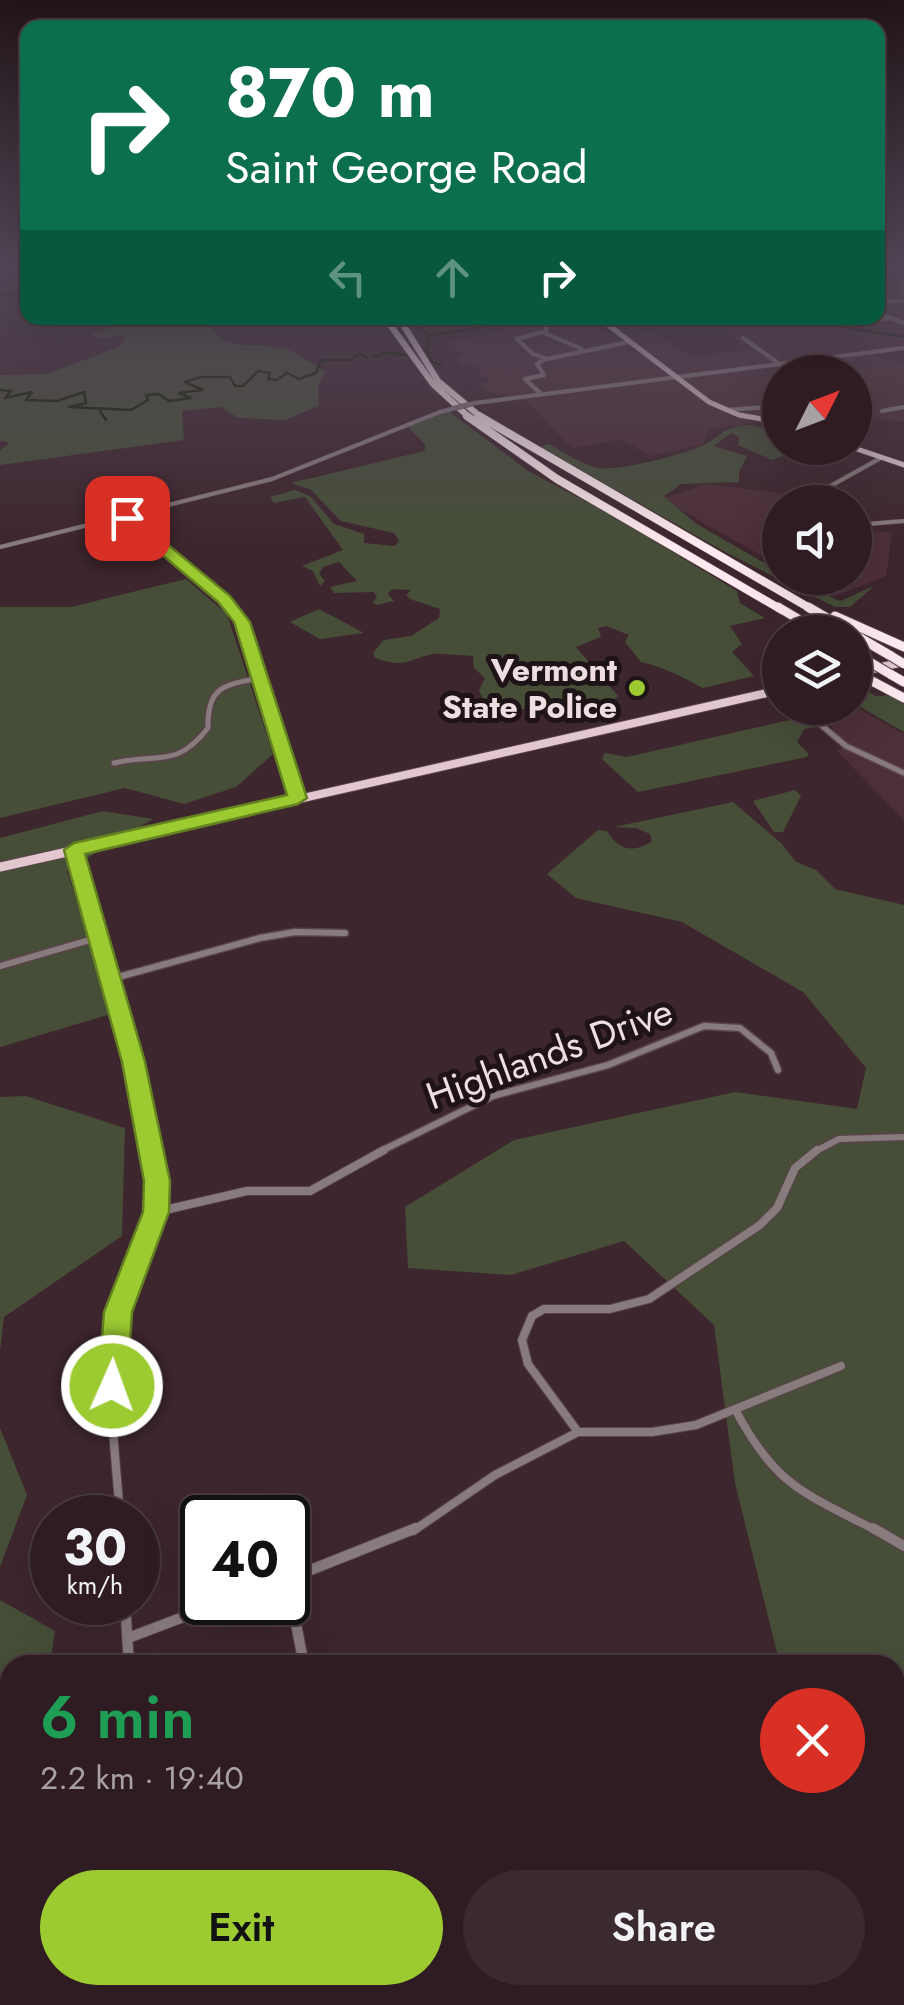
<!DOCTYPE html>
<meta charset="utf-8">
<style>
body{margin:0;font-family:Jost,sans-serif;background:#3a292f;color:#f1f3f6;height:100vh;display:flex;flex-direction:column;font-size:38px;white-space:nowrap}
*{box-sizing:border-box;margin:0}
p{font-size:32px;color:#a7a1a5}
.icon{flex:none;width:55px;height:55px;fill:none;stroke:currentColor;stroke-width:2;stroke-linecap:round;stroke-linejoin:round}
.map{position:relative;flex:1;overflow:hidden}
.side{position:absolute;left:0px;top:1655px;width:905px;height:350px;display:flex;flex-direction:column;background:#2e1c22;border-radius:30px 30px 0 0;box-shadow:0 10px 40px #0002,0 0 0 2px #493a40}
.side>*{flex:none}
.top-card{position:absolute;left:20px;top:20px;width:865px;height:305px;border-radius:20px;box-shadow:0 10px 40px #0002,0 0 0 2px #493a40;background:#0b6e4f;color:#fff;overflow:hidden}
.needle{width:65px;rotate:48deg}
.buttons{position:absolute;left:762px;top:355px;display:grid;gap:20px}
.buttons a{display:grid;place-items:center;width:110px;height:110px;border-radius:50%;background:#2e1c22;box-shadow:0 10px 40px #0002,0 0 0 2px #493a40;font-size:50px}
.speed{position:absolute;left:30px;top:1495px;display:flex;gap:20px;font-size:50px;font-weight:700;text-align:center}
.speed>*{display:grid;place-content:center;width:130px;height:130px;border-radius:50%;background:#2e1c22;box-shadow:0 10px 40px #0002,0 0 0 2px #493a40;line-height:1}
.speed small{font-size:25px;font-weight:400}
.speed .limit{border:5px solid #111;border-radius:15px;background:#fff;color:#111}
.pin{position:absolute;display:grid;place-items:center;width:85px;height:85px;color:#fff;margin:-42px;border-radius:20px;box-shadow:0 5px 15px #0006}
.me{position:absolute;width:110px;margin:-55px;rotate:2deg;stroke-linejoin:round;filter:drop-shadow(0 0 8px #0008)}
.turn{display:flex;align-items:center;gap:35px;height:210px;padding:0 40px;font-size:45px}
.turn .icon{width:130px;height:130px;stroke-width:2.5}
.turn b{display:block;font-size:70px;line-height:85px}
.lanes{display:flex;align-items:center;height:95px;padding:0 40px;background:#0003;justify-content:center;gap:50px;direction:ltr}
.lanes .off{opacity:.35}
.round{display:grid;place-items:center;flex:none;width:105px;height:105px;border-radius:52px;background:#3a292f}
.overview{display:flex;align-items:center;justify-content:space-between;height:170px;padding:0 40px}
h1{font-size:60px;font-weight:600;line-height:75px;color:#1e9e55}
.action{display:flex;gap:20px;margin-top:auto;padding:20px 40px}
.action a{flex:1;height:115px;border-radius:60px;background:#9cca31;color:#111;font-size:40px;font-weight:600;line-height:115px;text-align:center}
.action a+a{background:#3a292f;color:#f1f3f6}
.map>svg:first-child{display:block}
.built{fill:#4d2f38}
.green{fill:#464e38}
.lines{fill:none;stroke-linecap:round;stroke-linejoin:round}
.stream{stroke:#141e01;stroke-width:2.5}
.minor-far4-casing{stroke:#5a434b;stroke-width:5}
.minor-far3-casing{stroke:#5a434b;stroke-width:8}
.minor-far2-casing{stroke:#5a434b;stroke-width:9}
.minor-far1-casing{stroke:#5a434b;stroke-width:10}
.minor-casing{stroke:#5a434b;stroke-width:12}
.major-far2-casing{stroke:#5a434b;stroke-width:6}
.major-far1-casing{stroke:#5a434b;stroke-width:10}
.major-casing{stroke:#5a434b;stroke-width:11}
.highway-far2-casing{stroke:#5a434b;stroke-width:8}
.highway-far1-casing{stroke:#5a434b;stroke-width:9}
.highway-casing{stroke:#5a434b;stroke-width:11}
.minor-far4{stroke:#887b7e;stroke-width:4}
.minor-far3{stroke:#887b7e;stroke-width:5}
.minor-far2{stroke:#887b7e;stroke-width:6}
.minor-far1{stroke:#887b7e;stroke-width:8}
.minor{stroke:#887b7e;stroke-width:10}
.major-far2{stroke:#e2c7ce;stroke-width:5}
.major-far1{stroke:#e2c7ce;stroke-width:8}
.major{stroke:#e2c7ce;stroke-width:9}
.highway-far2{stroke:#fde9ee;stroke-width:6}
.highway-far1{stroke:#fde9ee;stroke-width:8}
.highway{stroke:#fde9ee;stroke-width:9}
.minor-bridge-casing{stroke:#5a434b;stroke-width:5;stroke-linecap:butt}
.highway-bridge-casing{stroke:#5a434b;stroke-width:11;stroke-linecap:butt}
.minor-bridge{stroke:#887b7e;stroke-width:4}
.highway-bridge{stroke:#fde9ee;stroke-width:9}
.route{fill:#9cca31;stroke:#658320;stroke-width:2.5}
.poi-dot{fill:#9cca31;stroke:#1e1316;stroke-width:4}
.labels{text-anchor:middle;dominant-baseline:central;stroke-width:10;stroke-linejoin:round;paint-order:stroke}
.far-poi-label{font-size:32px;font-weight:bold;fill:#eedde1;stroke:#1e1316;text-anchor:end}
.street-label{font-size:38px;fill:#eedde1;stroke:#1e1316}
</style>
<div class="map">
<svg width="904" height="2005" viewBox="0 0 904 2005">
<rect width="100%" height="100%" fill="#3e262e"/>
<!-- built -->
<path class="built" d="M904,283V347L870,354L904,364V422L855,416V372H780V420L708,429L702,445L649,456L622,439L572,448L523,398L492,394L475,383H491L472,364L462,366L454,358L462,355L447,342L498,333L513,318H582L616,337L652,333L693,356L747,350L718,323L684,326L657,318H878V301L883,299L878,297V287Z
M706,484L807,496L809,502H780V566L661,499Z
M855,529L892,533L886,576L834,597L800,578H855Z
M855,706L904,734V820L837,751L846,745L804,708Z"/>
<!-- green -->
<path class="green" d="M140,318H198L210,323C220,353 257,342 282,348C296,351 312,364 325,372L318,387L319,406L285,420L238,418L221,407L182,411L184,440L0,465V450L10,443L0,441V375L47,374L121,346L126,334L101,339L92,334Z
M450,412L528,471L610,514L737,591L740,603L765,618L730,626L742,644L732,652L754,676L703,688C682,677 664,667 641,662L625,642L629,635L606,626L598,628L601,637L576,647L618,696L615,699L497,712L488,710L479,690L485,678L474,668L473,656C469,656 435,653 432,654C405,661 405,668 375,658L373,653L384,640L411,636L439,618L440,609L410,599L406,595L411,590L392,589L388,594L394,601L377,605L373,602L377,597L374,592L334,593L330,587L357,581L339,562L323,567L319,574L325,581L320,586L313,571L302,566L343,550L305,497L274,503L270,497L295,490L310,496L334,524L364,534V543L395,546L399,541L394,533L341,521L310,489L291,483L424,451L426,446L406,425Z
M750,425L780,432V448L793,451L773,460L738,445L739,437L731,433L714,446L747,456L739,472V482L681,484L664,496L695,523L780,572V578H790L840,601L874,586L850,607H835L725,552L540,447L548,444C565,452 581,465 599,468C620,471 681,455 701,446C726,436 715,428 750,425Z
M186,579L227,614L273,754L236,787L184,804L125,788L0,818V607H71Z
M319,609L364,633L320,639L290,622Z
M855,684L876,696L890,695L904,704V732L855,704Z
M803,717L816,727L804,729L797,742L809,754L807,757L638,792L602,759L605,753L627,757Z
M795,790L801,796L783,832H774L753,801Z
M733,802L782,844L796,862L816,870L835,889L904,905V2005H808V1995H895V1665H780L735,1483L714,1325L624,1241L511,1275L408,1268L405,1207L514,1140L735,1092L857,1109L866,1068L803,992L682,922L576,898L547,874L598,830L607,831C618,850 633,854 652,841L650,834L636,828L614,827Z
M103,811L153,819L67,870L111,1014L0,1047V838Z
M26,1096L125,1128L122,1236L4,1317L0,1351V1097Z
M0,1428L27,1495L0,1567Z
M0,1600L55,1631L50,1665H10V1718L0,1719Z"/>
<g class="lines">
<!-- stream -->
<path class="stream" d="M0,295L28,293
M404,318L427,333
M787,318L904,337
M427,352L433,362L441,365
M421,353L429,347L426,336L479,328L497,318
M373,357L382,355L381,352L408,355
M0,390L11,391L5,398L32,392L26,400L57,401L84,392L86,403L69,407L131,410L148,400L146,395L159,394L169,401L191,398L179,393L203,390L185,382L201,377H230L235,386H243L258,371L270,373L268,379L277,380L287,373L299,379L316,373L321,360H351L360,353L367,358
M100,411L106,420
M813,711L831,729"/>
<defs>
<path id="minor-far4" d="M904,286V290
M878,302L904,301
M878,313L904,323
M535,318L546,323V333
M719,318H758
M799,318L850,323L891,318
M743,338L791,372
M582,349L542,332L517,339L533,354L547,359L629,342
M540,393L525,379L544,375L537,364L543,360
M475,403L904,348
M727,410L780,406
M882,411L904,407
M822,502L825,489L879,459
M128,519L233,610
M855,525L904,521
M0,547L272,479L440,412"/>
<path id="minor-far3" d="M231,607L242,622L298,798
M801,708L846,746L904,773
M114,763C158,752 175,770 208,728C207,687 223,685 260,678"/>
<path id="minor-far2" d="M74,850L133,1061L151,1152
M0,966L100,937
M111,979L260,938L295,932L345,933
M379,1152L493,1096L608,1065L704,1026L740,1028L771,1053L778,1070
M814,1152L839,1139L904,1137"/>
<path id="minor-far1" d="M156,1212L247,1191H310L384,1150
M735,1409C775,1486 804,1493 877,1531
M578,1432L528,1364L522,1340L532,1316L544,1309H610L649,1299L760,1225L777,1208L795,1168L817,1150
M120,1518C117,1465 104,1376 116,1326C133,1255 166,1228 151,1150
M413,1531L495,1475L578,1432H652L696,1425L841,1366"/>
<path id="minor" d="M873,1528L904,1546
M288,1579L416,1528
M288,1583L304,1665
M125,1602L129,1665
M128,1638L223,1602
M633,1665L650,1660L661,1665
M895,1967L904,1962
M0,1995L5,2005
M145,1995L146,2005
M24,2005L36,1995
M816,2005L839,1995"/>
<path id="major-far2" d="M599,318L709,402L739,415L780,422
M854,448L904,465"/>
<path id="major-far1" d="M855,673L904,662
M74,850L780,690"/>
<path id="major" d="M0,867L85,848"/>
<path id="highway-far2" d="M385,318L433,384L470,418
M399,318L438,381L482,418"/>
<path id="highway-far1" d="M467,416L557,479L782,610
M479,416L813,610"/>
<path id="highway" d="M778,607L820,632
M808,607L851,632
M835,616L904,647
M855,635L891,656
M855,653L868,661
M855,672L904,698
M890,674L904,682"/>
</defs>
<!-- minor-far4 casing -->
<use href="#minor-far4" class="minor-far4-casing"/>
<!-- minor-far3 casing -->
<use href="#minor-far3" class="minor-far3-casing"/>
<!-- minor-far2 casing -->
<use href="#minor-far2" class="minor-far2-casing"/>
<!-- minor-far1 casing -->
<use href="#minor-far1" class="minor-far1-casing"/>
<!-- minor casing -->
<use href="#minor" class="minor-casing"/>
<!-- major-far2 casing -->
<use href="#major-far2" class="major-far2-casing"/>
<!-- major-far1 casing -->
<use href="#major-far1" class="major-far1-casing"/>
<!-- major casing -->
<use href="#major" class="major-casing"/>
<!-- highway-far2 casing -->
<use href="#highway-far2" class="highway-far2-casing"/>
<!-- highway-far1 casing -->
<use href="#highway-far1" class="highway-far1-casing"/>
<!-- highway casing -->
<use href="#highway" class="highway-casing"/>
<!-- minor-far4 -->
<use href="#minor-far4" class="minor-far4"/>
<!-- minor-far3 -->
<use href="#minor-far3" class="minor-far3"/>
<!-- minor-far2 -->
<use href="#minor-far2" class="minor-far2"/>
<!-- minor-far1 -->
<use href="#minor-far1" class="minor-far1"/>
<!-- minor -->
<use href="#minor" class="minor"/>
<!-- major-far2 -->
<use href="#major-far2" class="major-far2"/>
<!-- major-far1 -->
<use href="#major-far1" class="major-far1"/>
<!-- major -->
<use href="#major" class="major"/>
<!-- highway-far2 -->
<use href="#highway-far2" class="highway-far2"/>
<!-- highway-far1 -->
<use href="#highway-far1" class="highway-far1"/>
<!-- highway -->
<use href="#highway" class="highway"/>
<defs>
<path id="minor-bridge" d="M440,412L475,403"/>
<path id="highway-bridge" d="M891,656L904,664
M868,661L890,674"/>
</defs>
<!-- minor-bridge casing -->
<use href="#minor-bridge" class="minor-bridge-casing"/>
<!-- highway-bridge casing -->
<use href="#highway-bridge" class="highway-bridge-casing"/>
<!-- minor-bridge -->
<use href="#minor-bridge" class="minor-bridge"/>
<!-- highway-bridge -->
<use href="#highway-bridge" class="highway-bridge"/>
</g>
<!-- sky -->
<linearGradient id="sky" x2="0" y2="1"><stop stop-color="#221519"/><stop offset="0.49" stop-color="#524757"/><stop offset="1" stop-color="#524757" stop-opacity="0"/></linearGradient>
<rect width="904" height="545" fill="url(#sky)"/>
<!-- route -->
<path class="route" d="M122,515H132L230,596L250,622L307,798L298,804L85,854L145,1062L170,1181L169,1212L132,1312L127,1386L123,1396L112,1400L102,1396L98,1386L104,1312L143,1212L144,1181L122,1062L64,850L74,843L287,795L234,622L218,602L122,521Z"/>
<!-- markers -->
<circle class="poi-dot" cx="637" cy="688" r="10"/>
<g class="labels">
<!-- far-poi labels -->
<g class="far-poi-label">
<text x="617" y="670">Vermont<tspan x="617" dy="37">State Police</tspan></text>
</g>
<!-- street labels -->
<g class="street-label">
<text transform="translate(549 1053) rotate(-20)">Highlands Drive</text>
</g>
</g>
</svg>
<div class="buttons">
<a><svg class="needle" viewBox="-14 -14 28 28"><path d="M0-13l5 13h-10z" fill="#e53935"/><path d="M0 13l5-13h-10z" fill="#a7a1a5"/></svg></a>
<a><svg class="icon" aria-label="sound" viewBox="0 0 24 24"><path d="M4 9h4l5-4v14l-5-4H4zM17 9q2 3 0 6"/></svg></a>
<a><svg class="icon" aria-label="layers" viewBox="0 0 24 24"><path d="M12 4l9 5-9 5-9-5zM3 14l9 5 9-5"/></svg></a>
</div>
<div class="speed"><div>30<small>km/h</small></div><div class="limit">40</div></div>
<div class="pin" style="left:127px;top:518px;background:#d93025"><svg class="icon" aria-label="arrive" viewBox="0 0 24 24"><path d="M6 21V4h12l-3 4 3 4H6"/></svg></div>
<svg class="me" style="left:112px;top:1386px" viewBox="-20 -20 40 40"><circle r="17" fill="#9cca31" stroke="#fff" stroke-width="3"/><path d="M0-11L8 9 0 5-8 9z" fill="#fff"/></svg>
<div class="top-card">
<div class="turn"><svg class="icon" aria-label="right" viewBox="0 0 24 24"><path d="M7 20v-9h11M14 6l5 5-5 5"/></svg><div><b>870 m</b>Saint George Road</div></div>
<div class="lanes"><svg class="icon off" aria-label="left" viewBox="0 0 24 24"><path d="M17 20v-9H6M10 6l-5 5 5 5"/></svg><svg class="icon off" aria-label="ahead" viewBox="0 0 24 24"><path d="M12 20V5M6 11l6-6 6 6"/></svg><svg class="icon" aria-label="right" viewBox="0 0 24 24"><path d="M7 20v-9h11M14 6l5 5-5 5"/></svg></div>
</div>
<section class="side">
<div class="overview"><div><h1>6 min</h1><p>2.2 km · 19:40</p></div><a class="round" style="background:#d93025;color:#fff"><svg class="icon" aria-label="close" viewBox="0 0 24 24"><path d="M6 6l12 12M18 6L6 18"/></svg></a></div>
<div class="action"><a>Exit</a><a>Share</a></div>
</section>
</div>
